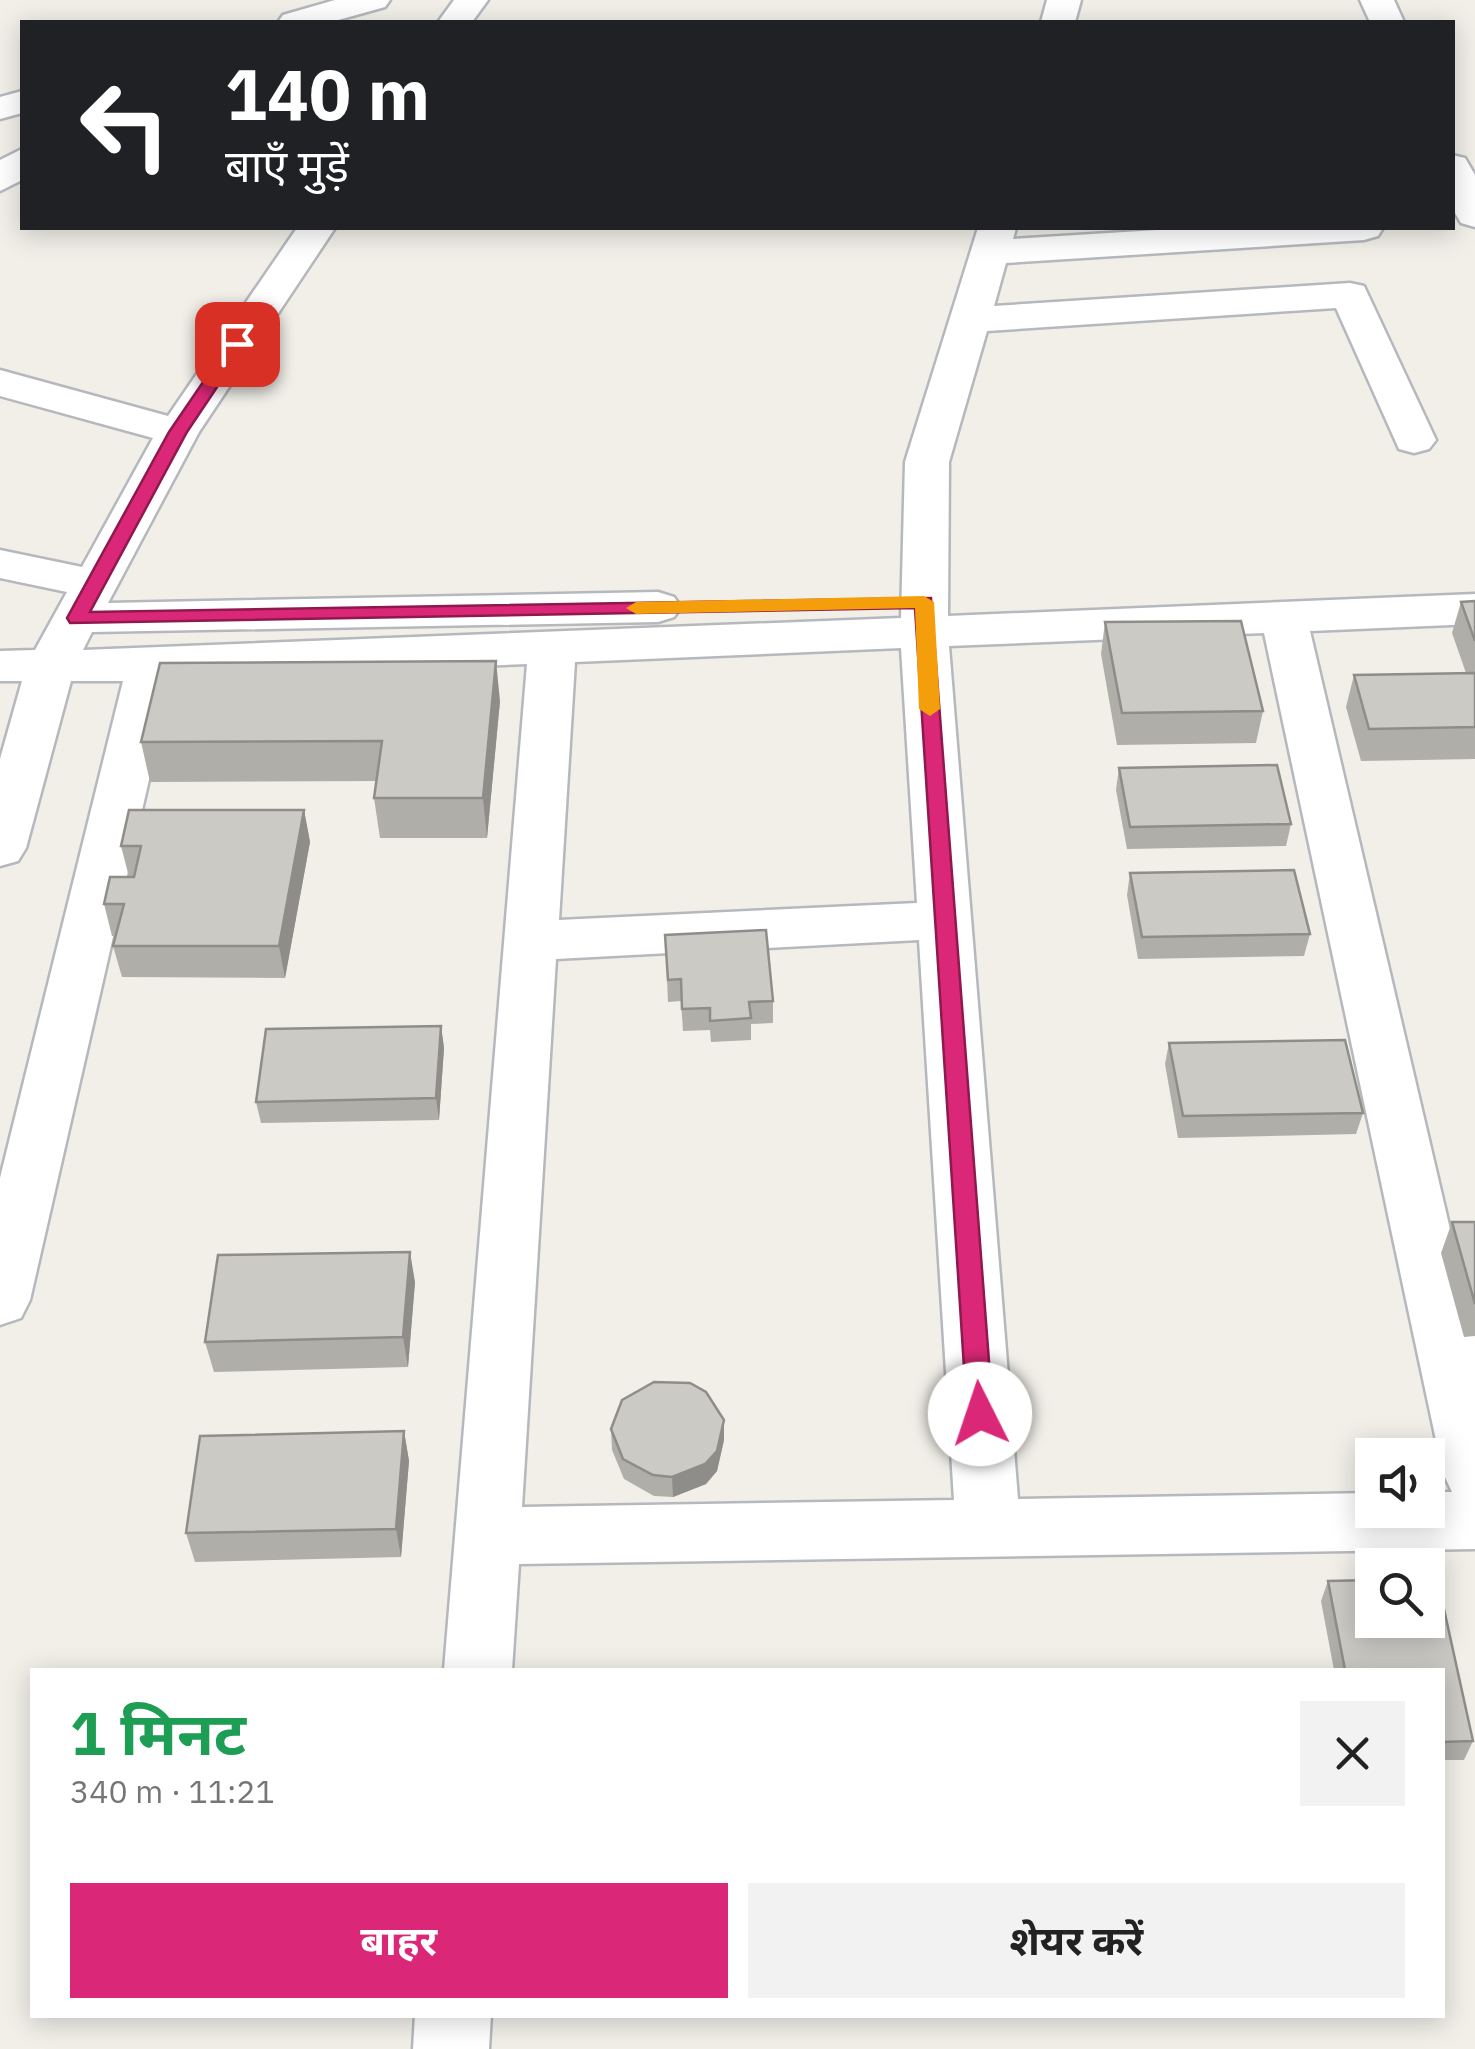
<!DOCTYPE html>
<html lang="hi">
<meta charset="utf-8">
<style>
body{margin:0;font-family:"IBM Plex Sans","Noto Sans Devanagari",sans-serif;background:#f2f2f2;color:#222;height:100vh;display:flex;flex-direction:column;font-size:38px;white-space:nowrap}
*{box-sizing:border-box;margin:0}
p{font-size:32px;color:#767676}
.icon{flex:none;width:55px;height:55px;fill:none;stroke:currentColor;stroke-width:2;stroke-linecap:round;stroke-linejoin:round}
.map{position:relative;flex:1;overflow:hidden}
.panel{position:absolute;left:30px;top:1668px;width:1415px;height:350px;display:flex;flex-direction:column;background:#fff;border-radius:0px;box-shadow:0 5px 25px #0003}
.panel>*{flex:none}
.hud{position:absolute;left:20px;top:20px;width:1435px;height:210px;border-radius:0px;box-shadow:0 5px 25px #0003;background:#202124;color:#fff;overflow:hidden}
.fabs{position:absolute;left:1355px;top:1438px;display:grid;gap:20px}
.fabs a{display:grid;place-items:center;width:90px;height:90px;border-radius:0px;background:#fff;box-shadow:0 5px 25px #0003;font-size:50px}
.pin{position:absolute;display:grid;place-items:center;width:85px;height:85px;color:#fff;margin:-42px;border-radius:20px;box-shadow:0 5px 15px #0006}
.me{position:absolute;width:110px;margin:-55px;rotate:356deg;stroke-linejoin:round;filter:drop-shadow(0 0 8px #0008)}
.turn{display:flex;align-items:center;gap:35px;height:210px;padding:0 40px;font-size:45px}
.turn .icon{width:130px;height:130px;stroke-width:2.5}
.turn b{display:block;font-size:70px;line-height:85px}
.round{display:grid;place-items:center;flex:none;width:105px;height:105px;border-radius:0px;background:#f2f2f2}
.head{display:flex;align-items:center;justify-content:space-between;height:170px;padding:0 40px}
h1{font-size:60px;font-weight:700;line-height:75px;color:#1e9e55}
.button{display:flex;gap:20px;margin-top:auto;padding:20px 40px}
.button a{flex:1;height:115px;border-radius:0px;background:#db2777;color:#fff;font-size:40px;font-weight:700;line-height:115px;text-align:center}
.button a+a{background:#f2f2f2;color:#222}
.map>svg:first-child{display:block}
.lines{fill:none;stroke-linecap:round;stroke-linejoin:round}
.minor-casing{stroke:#b5b8bc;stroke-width:5}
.minor{fill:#fff;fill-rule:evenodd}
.wall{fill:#afaea9}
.shaded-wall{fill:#8f8d8a}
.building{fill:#cccac5;stroke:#8f8d8a;stroke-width:2.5}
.route{fill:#db2777;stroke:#8e194d;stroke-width:2.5}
.slow{fill:#f59e0b}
</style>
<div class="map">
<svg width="1475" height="2049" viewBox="0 0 1475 2049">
<rect width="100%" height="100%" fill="#f1efe8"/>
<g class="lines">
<defs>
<path id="minor" d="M335,0H390L385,7L331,22H278L283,15Z
M454,0H488L472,22H438Z
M1047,0H1081L1075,22H1041Z
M1360,0H1394L1404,22H1370Z
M22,91V113L0,119V97Z
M22,149V180L0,191V160Z
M1452,155L1465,158L1475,175V227L1461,223L1452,208Z
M297,228H335L199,432L108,603L658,592L674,597L681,607L674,617L658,622L92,632L83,650L901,618L905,462L978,228H1016L1013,239L1189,228H1383L1378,236L1364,240L1006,263L994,306L1350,283L1364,286L1436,440L1429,449L1414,453L1399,449L1336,308L987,331L949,462L948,616L1475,594V624L1310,631L1475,1336V1549L519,1564L512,1670H444L527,664L172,679L30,1300L21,1318L0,1325V1178L123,681H71L26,848L18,861L0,866V759L22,681H0V651L35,650L67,592L0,578V550L82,567L153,438L0,396V370L168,416ZM1264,633L1443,1473L1452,1492H1428V1510H1372V1493L1018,1499L949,646ZM901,648L917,903L559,920L575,662ZM919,940L954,1500L522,1507L556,959Z
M415,2015H491L489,2049H413Z"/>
</defs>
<!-- minor casing -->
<use href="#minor" class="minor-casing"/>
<!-- minor -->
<use href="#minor" class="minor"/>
</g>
<!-- wall -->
<path class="wall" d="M1475,601V759L1361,761L1346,707L1354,675L1466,673L1452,633L1461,602Z
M1105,622L1263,711L1256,743L1117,745L1101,654Z
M500,701L487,838H380L374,798L376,781L150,782L141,742Z
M1119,768L1291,824L1286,846L1127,849L1116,790Z
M304,810L310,842L285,978L122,977L113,946L116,936H112L104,904L129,877L121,846Z
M1130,873L1310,934L1304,956L1138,959L1127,895Z
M665,935L773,1001V1023L751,1024V1040L711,1042L710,1030L683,1031L681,1001L668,1002Z
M441,1026L444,1048L439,1120L261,1123L256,1102Z
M1169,1043L1363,1113L1356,1134L1178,1138L1165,1064Z
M1452,1222H1475V1336L1464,1337L1441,1253Z
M415,1282L408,1367L214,1372L205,1342Z
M611,1429L724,1440L717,1471L706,1484L673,1497L654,1496L624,1479L612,1450Z
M404,1431L409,1461L401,1557L195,1562L186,1533Z
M1389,1550H1431L1473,1741L1464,1760H1442V1670H1334L1321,1601L1328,1581L1372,1580V1620H1428V1565H1383Z"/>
<!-- shaded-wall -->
<path class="shaded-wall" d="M496,661L500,701L487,838L483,798Z
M304,810L310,842L285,978L279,946Z
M441,1026L444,1048L439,1120L436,1098Z
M410,1252L415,1282L408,1367L403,1337Z
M724,1420V1440L717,1471L706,1484L673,1497L672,1477Z
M404,1431L409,1461L401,1557L396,1529Z"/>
<!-- building -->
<path class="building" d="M1475,601V641L1461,602Z
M1241,621L1263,711L1122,713L1105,622Z
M496,661L483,798H374L382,741L141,742L160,663Z
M1475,673V727L1369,729L1354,675Z
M1277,765L1291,824L1130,827L1119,768Z
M129,810H304L279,946H113L124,904H104L110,877H134L141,846H121Z
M1294,870L1310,934L1142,937L1130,873Z
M766,930L773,1001L749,1002L751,1018L710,1021V1008L682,1009L681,979L668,980L665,935Z
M441,1026L436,1098L256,1102L266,1029Z
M1345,1040L1363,1113L1183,1116L1169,1043Z
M1452,1222H1475V1304Z
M410,1252L403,1337L205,1342L218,1255Z
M654,1382L690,1383L706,1392L724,1420L717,1451L705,1464L672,1477L653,1475L623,1459L611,1429L622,1400Z
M404,1431L396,1529L186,1533L200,1436Z
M1389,1550H1431L1473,1741L1442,1742V1670H1345L1328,1581L1372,1580V1620H1428V1565H1393Z"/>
<!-- route -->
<path class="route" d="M237,339L246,344L187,432L90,612L931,598L993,1414L989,1422H971L967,1414L915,608L70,623L67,618L169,432L231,341Z"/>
<!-- slow -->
<path class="slow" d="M924,596L934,602L940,709L930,716L919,709L915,608L636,614L626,608L636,602Z"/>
</svg>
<div class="fabs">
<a><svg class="icon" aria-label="sound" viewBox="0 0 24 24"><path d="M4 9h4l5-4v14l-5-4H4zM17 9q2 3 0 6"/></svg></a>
<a><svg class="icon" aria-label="search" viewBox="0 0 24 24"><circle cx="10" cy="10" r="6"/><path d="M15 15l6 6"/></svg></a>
</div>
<div class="pin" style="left:237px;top:344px;background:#d93025"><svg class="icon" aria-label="arrive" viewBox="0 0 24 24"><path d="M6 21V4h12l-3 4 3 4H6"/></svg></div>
<svg class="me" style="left:980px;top:1414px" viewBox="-20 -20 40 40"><circle r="19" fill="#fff"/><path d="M0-13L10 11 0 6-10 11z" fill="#db2777"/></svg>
<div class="hud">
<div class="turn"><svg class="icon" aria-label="left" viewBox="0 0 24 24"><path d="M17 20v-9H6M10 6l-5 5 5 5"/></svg><div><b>140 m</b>बाएँ मुड़ें</div></div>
</div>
<section class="panel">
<div class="head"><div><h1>1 मिनट</h1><p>340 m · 11:21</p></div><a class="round"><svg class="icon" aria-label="close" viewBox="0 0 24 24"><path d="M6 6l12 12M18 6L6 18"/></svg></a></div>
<div class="button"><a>बाहर</a><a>शेयर करें</a></div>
</section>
</div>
